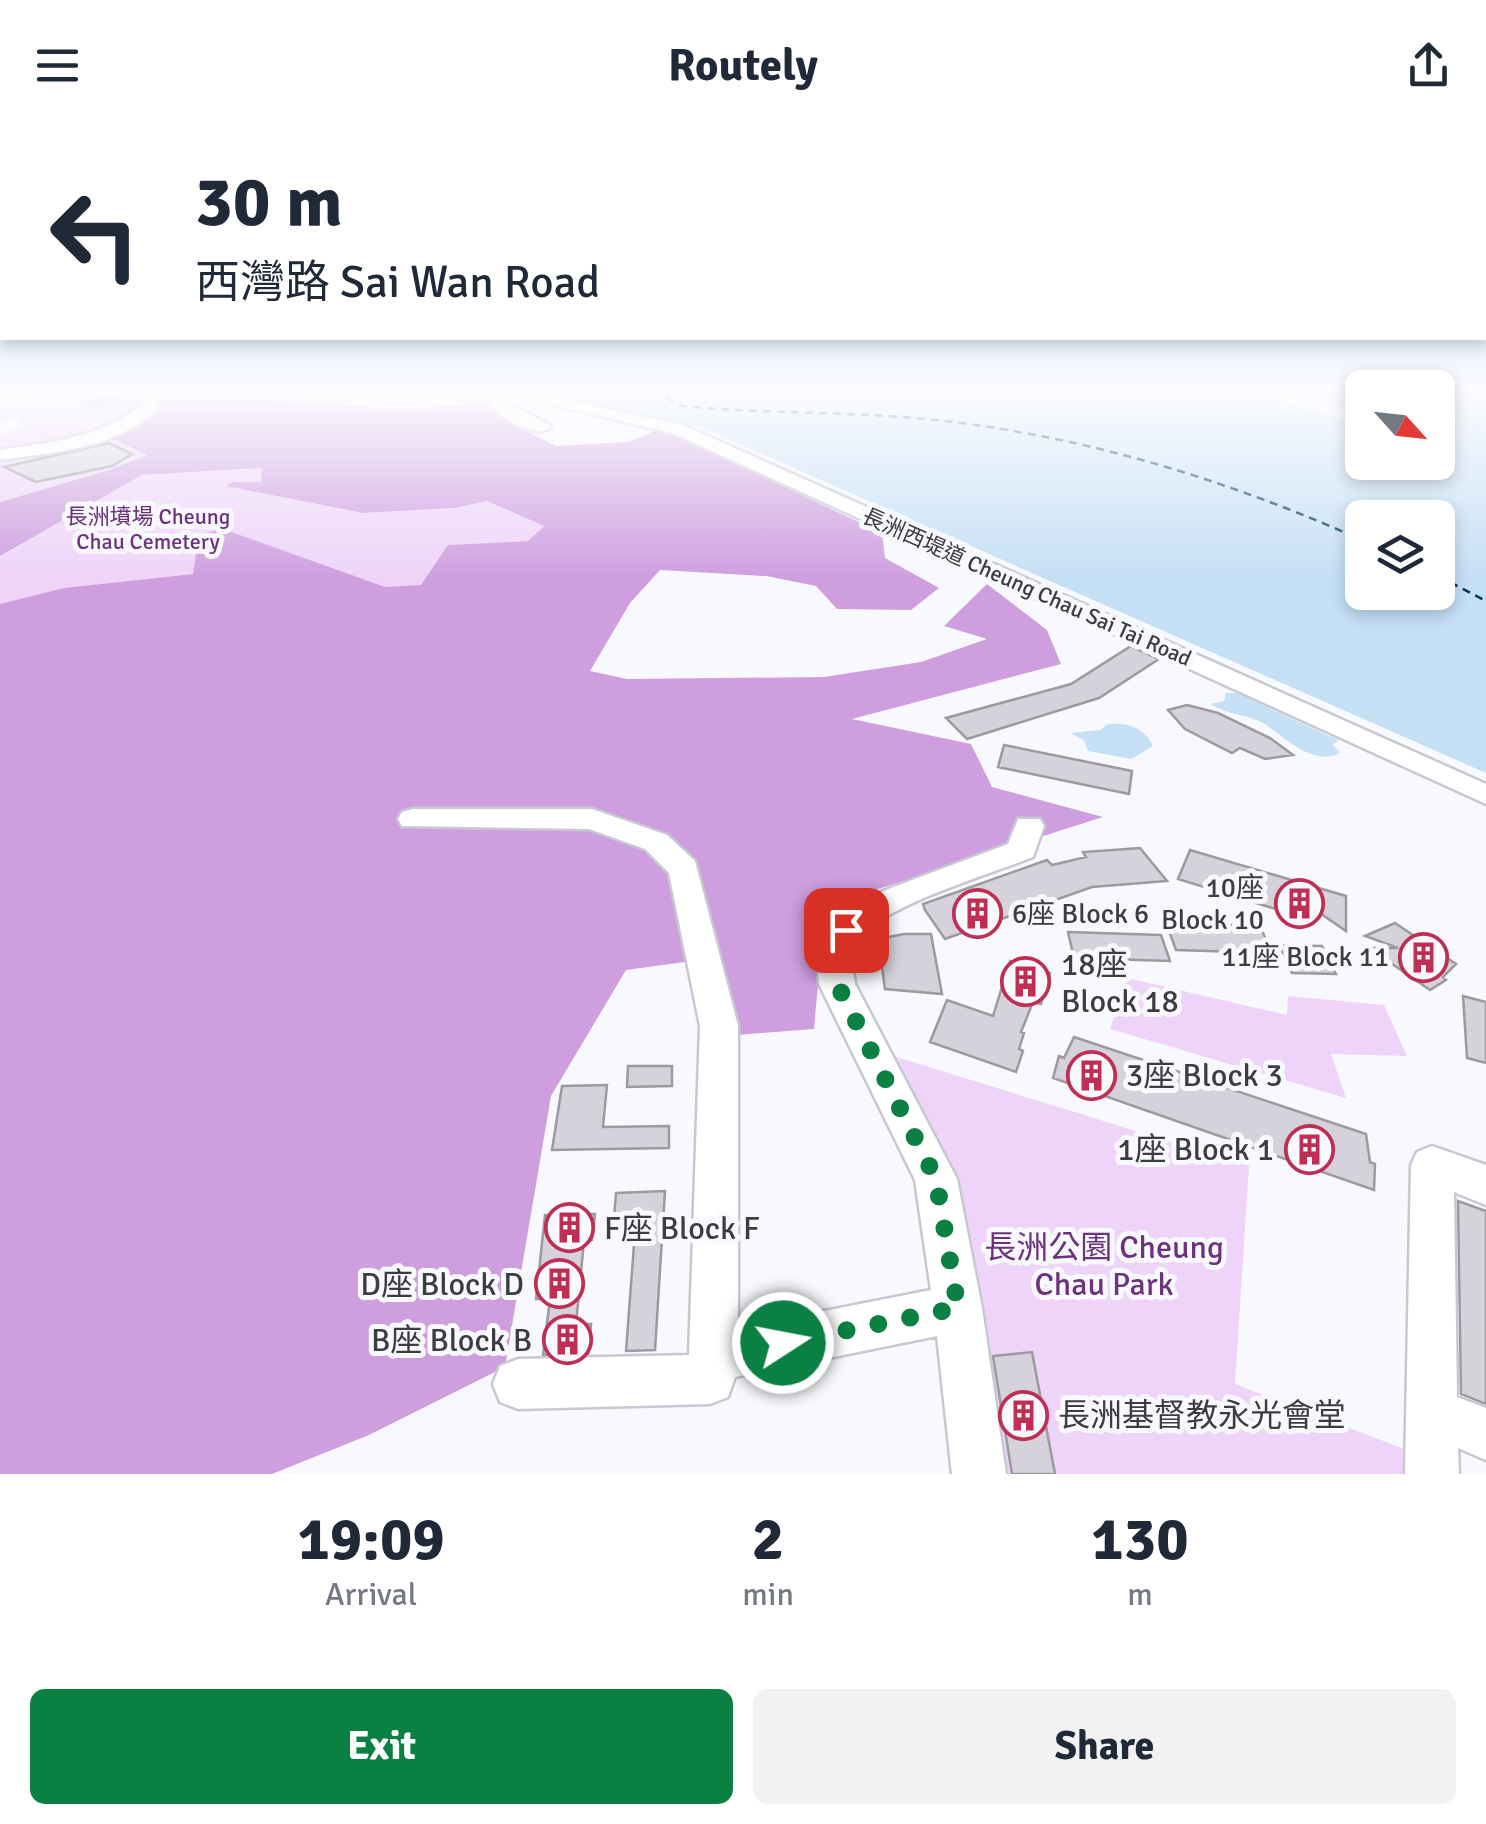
<!DOCTYPE html>
<meta charset="utf-8">
<style>
body{margin:0;font-family:Signika,"Noto Sans TC",sans-serif;background:#f2f2f3;color:#1f2937;height:100vh;display:flex;flex-direction:column;font-size:38px;white-space:nowrap}
*{box-sizing:border-box;margin:0}
p{font-size:32px;color:#747a83}
.icon{flex:none;width:55px;height:55px;fill:none;stroke:currentColor;stroke-width:2;stroke-linecap:round;stroke-linejoin:round}
.map{position:relative;height:1344px;overflow:hidden}
.panel{display:flex;flex-direction:column;background:#fff;flex:1}
.panel>*{flex:none}
.top-card{position:absolute;left:0px;top:0px;width:1488px;height:210px;box-shadow:0 5px 15px #0003;background:#fff;color:#1f2937;overflow:hidden}
.needle{width:65px;rotate:117deg}
.fabs{position:absolute;left:1345px;top:240px;display:grid;gap:20px}
.fabs a{display:grid;place-items:center;width:110px;height:110px;border-radius:15px;background:#fff;box-shadow:0 5px 15px #0003;font-size:50px}
.pin{position:absolute;display:grid;place-items:center;width:85px;height:85px;color:#fff;margin:-42px;border-radius:20px;box-shadow:0 5px 15px #0006}
.me{position:absolute;width:110px;margin:-55px;rotate:79deg;stroke-linejoin:round;filter:drop-shadow(0 0 8px #0008)}
.turn{display:flex;align-items:center;gap:35px;height:210px;padding:0 30px;font-size:45px}
.turn .icon{width:130px;height:130px;stroke-width:2.5}
.turn b{display:block;font-size:70px;line-height:85px}
.eta{display:flex;justify-content:space-evenly;align-items:center;height:170px;text-align:center}
.eta b{font-size:60px;font-weight:700;line-height:70px}
.primary-button{display:flex;gap:20px;margin-top:auto;padding:20px 30px}
.primary-button a{flex:1;height:115px;border-radius:15px;background:#0b8043;color:#fff;font-size:40px;font-weight:700;line-height:115px;text-align:center}
.primary-button a+a{background:#f2f2f3;color:#1f2937}
header{display:flex;justify-content:space-between;align-items:center;height:130px;padding:0 30px;background:#fff;font-size:45px;font-weight:700}
.map>svg:first-child{display:block}
.green{fill:#eed4f8}
.forest{fill:#ce9edf}
.water{fill:#c5dff5;fill-rule:evenodd}
.pier{fill:#f8f9fe}
.lines{fill:none;stroke-linecap:round;stroke-linejoin:round}
.ferry{stroke:#003659;stroke-width:2.5;stroke-dasharray:8 6;stroke-linecap:butt}
.building{fill:#d5d2db;stroke:#9c99a1;stroke-width:2.5}
.minor-casing{stroke:#c7c8d1;stroke-width:5}
.minor{fill:#fff;fill-rule:evenodd}
.route{stroke:#0b8043;stroke-width:18;stroke-dasharray:0 32.4}
.labels{text-anchor:middle;dominant-baseline:central;stroke-width:10;stroke-linejoin:round;paint-order:stroke}
.far-park-label{font-size:22px;fill:#6c327f;stroke:#f8f9fe}
.far-street-label{font-size:22px;fill:#3c3d40;stroke:#f8f9fe}
.poi-label{font-size:28px;fill:#3c3d40;stroke:#f8f9fe;text-anchor:end}
.near-poi-label{font-size:32px;fill:#3c3d40;stroke:#f8f9fe;text-anchor:start}
.near-park-label{font-size:32px;fill:#6c327f;stroke:#f8f9fe}
</style>
<header><svg class="icon" aria-label="menu" viewBox="0 0 24 24"><path d="M4 6h16M4 12h16M4 18h16"/></svg>Routely<svg class="icon" aria-label="share" viewBox="0 0 24 24"><path d="M12 15V3M7 8l5-5 5 5M5 13v7h14v-7"/></svg></header>
<div class="map">
<svg width="1486" height="1344" viewBox="0 0 1486 1344">
<rect width="100%" height="100%" fill="#f8f9fe"/>
<!-- green -->
<path class="green" d="M51,261H126L79,272L88,279L142,272L147,275L149,324L109,340L0,372V304L26,297L17,287L0,293V279Z
M263,338L262,353L232,352L227,356L363,383L455,378L487,371L544,396L528,411L449,415L421,456L384,457L223,399L199,404L194,444L64,458L0,474V426L142,345Z
M1127,848L1287,885L1288,866L1384,875L1407,926L1331,924L1346,968L1110,899Z
M890,925L1249,1036L1235,1254L1420,1325L1421,1344H992Z"/>
<!-- forest -->
<path class="forest" d="M126,261H326L273,270L396,279L486,274L520,298L556,316L628,312L657,300L686,310L882,403L885,428L939,458L911,480L837,479L816,456L766,446L660,440L630,473L590,541L627,549L824,547L921,532L987,509L944,496L987,454L1047,500L1061,534L852,589L971,614L992,657L1103,687L825,776L814,899L736,905L692,831L626,840L551,966L505,1237L369,1305L272,1344H0V474L64,458L193,444L199,404L223,399L385,457L421,455L448,415L528,411L544,396L487,371L455,378L363,383L226,356L232,352H261L262,338L142,345L0,426V372L109,340L147,325L109,307L158,276L142,272L87,279L78,272Z"/>
<!-- water -->
<path class="water" d="M534,261H690L685,265L702,271L725,261H1362V332H1438V261H1486V643L705,299L549,268ZM1362,388H1438V462H1362Z
M1226,563H1236L1338,610L1333,615L1340,623C1311,637 1283,605 1263,593C1246,584 1227,585 1210,574L1224,571Z
M1108,594C1128,592 1145,598 1153,616L1131,629L1088,621L1084,610L1070,603L1100,600Z"/>
<!-- pier -->
<path class="pier" d="M1245,261H1289L1362,282V295Z"/>
<g class="lines">
<!-- ferry -->
<path class="ferry" d="M673,261L664,267L683,276C764,284 845,281 925,289C1078,304 1223,348 1362,410
M1438,446L1486,471"/>
</g>
<!-- building -->
<path class="building" d="M109,313L132,324L112,336L36,352L4,337Z
M1131,516L1159,529L1099,568L967,609L946,588L1071,554Z
M1187,575L1218,583L1270,608L1293,625L1265,629L1240,618L1232,623L1185,599L1168,580Z
M1004,615L1132,641L1129,664L998,637Z
M1140,718L1167,751L1092,757L945,809L925,780L923,774L1047,730L1052,735L1086,727L1083,722Z
M1190,720L1346,766V801L1298,768L1308,789L1178,749Z
M1166,793L1260,796L1272,823L1176,820Z
M1395,793L1456,834L1443,847L1446,850L1430,860L1369,818H1398L1365,806Z
M1068,802L1161,805L1170,831L1074,828Z
M904,804H931L942,864L885,859L878,809Z
M1279,815L1322,816L1336,844L1292,843Z
M1010,831L1050,843L1041,874L1033,872L1021,902L1024,903L1019,919L1023,921L1016,942L930,912L947,870L993,886Z
M1463,866L1486,872V933L1467,928Z
M1074,907L1366,1004L1370,1032L1375,1034L1374,1060L1053,948L1059,926L1064,928Z
M628,936H672V956L627,957Z
M607,955L603,997L669,996V1018L552,1020L562,956Z
M665,1061L655,1220L626,1221L636,1088H614L616,1063Z
M1458,1071L1486,1081V1274L1461,1264Z
M595,1084L592,1110L584,1111L576,1194H591L588,1224L543,1225L550,1169H536L545,1085Z
M1032,1222L1055,1344H1012L993,1226Z"/>
<g class="lines">
<defs>
<path id="minor" d="M134,261H150L160,275C121,319 54,322 0,330V320C51,312 102,308 143,274Z
M494,261H523L683,295L1486,654V674L672,303Z
M496,267L548,294L551,298C534,309 499,287 488,272Z
M413,679H592L667,705L695,731L738,896V1198L931,1160L915,1050L819,854C810,784 866,767 920,747C949,736 979,725 1008,714L1018,689H1040L1044,696L1033,727C991,744 883,775 859,809C849,822 853,840 855,854L957,1049L982,1178L1006,1344H952L937,1206L735,1247L728,1267L710,1274L518,1279L500,1272L493,1254L500,1236L518,1229L689,1225L700,896L669,743L645,719L589,699L402,696L398,689L402,682Z
M1432,1016L1486,1035V1075L1454,1062L1457,1267L1486,1278V1330L1458,1318L1459,1344H1405L1411,1035L1417,1022Z"/>
</defs>
<!-- minor casing -->
<use href="#minor" class="minor-casing"/>
<!-- minor -->
<use href="#minor" class="minor"/>
</g>
<!-- sky -->
<linearGradient id="sky" x2="0" y2="1"><stop stop-color="#9ac5ed"/><stop offset="0.58" stop-color="#fcfcff"/><stop offset="1" stop-color="#fcfcff" stop-opacity="0"/></linearGradient>
<rect width="1486" height="449" fill="url(#sky)"/>
<g class="lines">
<!-- route -->
<path class="route" d="M783,1213L958,1178L936,1049L837,854L834,834L846,800"/>
</g>
<!-- icons -->
<defs>
<symbol id="building-ring" viewBox="-11 -11 22 22"><circle r="9.5" fill="#f8f9fe" stroke="#bf2f53" stroke-width="1.5"/><path d="M-4-6H4V6H1V3H-1V6H-4ZM-2.5-4.3h1.7v1.8h-1.7ZM.8-4.3h1.7v1.8H.8ZM-2.5-1h1.7V.8h-1.7ZM.8-1h1.7V.8H.8Z" fill="#bf2f53"/></symbol>
</defs>
<g fill-rule="evenodd">
<use href="#building-ring" x="1272" y="746" width="55" height="55"/>
<use href="#building-ring" x="950" y="756" width="55" height="55"/>
<use href="#building-ring" x="1396" y="800" width="55" height="55"/>
<use href="#building-ring" x="998" y="824" width="55" height="55"/>
<use href="#building-ring" x="1064" y="918" width="55" height="55"/>
<use href="#building-ring" x="1282" y="992" width="55" height="55"/>
<use href="#building-ring" x="542" y="1070" width="55" height="55"/>
<use href="#building-ring" x="532" y="1126" width="55" height="55"/>
<use href="#building-ring" x="540" y="1182" width="55" height="55"/>
<use href="#building-ring" x="996" y="1258" width="55" height="55"/>
</g>
<g class="labels">
<!-- far-park labels -->
<g class="far-park-label">
<text x="148" y="386">長洲墳場 Cheung<tspan x="148" dy="25">Chau Cemetery</tspan></text>
</g>
<!-- far-street labels -->
<g class="far-street-label">
<text transform="translate(1027 457) rotate(24)">長洲西堤道 Cheung Chau Sai Tai Road</text>
</g>
<!-- poi labels -->
<g class="poi-label">
<text x="1264" y="758">10座<tspan x="1264" dy="32">Block 10</tspan></text>
<text x="1012" y="784" text-anchor="start">6座 Block 6</text>
<text x="1389" y="827">11座 Block 11</text>
</g>
<!-- near-poi labels -->
<g class="near-poi-label">
<text x="1061" y="834">18座<tspan x="1061" dy="37">Block 18</tspan></text>
<text x="1126" y="945">3座 Block 3</text>
<text x="1274" y="1019" text-anchor="end">1座 Block 1</text>
<text x="604" y="1098">F座 Block F</text>
<text x="524" y="1154" text-anchor="end">D座 Block D</text>
<text x="532" y="1210" text-anchor="end">B座 Block B</text>
<text x="1058" y="1285">長洲基督教永光會堂</text>
</g>
<!-- near-park labels -->
<g class="near-park-label">
<text x="1104" y="1117">長洲公園 Cheung<tspan x="1104" dy="37">Chau Park</tspan></text>
</g>
</g>
</svg>
<div class="fabs">
<a><svg class="needle" viewBox="-14 -14 28 28"><path d="M0-13l5 13h-10z" fill="#e53935"/><path d="M0 13l5-13h-10z" fill="#747a83"/></svg></a>
<a><svg class="icon" aria-label="layers" viewBox="0 0 24 24"><path d="M12 4l9 5-9 5-9-5zM3 14l9 5 9-5"/></svg></a>
</div>
<div class="pin" style="left:846px;top:800px;background:#d93025"><svg class="icon" aria-label="arrive" viewBox="0 0 24 24"><path d="M6 21V4h12l-3 4 3 4H6"/></svg></div>
<svg class="me" style="left:783px;top:1213px" viewBox="-20 -20 40 40"><circle r="17" fill="#0b8043" stroke="#fff" stroke-width="3"/><path d="M0-11L8 9 0 5-8 9z" fill="#fff"/></svg>
<div class="top-card">
<div class="turn"><svg class="icon" aria-label="left" viewBox="0 0 24 24"><path d="M17 20v-9H6M10 6l-5 5 5 5"/></svg><div><b>30 m</b>西灣路 Sai Wan Road</div></div>
</div>
</div>
<section class="panel">
<div class="eta">
<div><b>19:09</b><p>Arrival</p></div>
<div><b>2</b><p>min</p></div>
<div><b>130</b><p>m</p></div>
</div>
<div class="primary-button"><a>Exit</a><a>Share</a></div>
</section>
